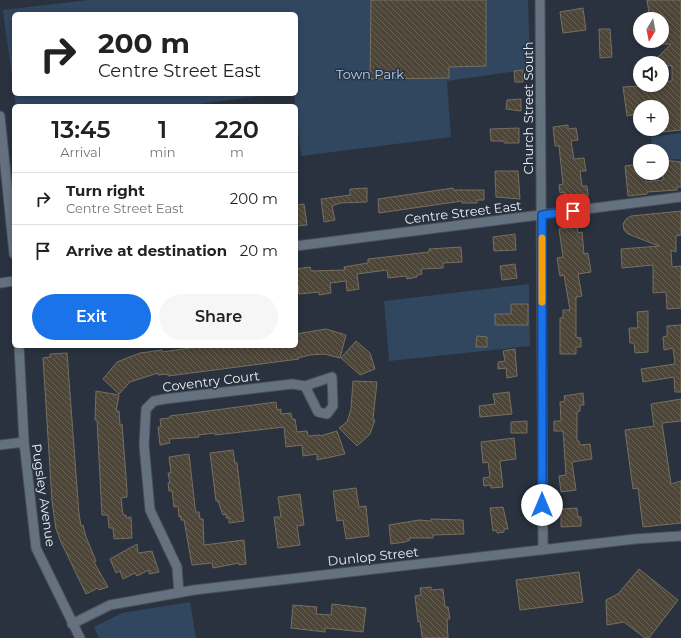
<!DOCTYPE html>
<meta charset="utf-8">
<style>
body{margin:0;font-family:Montserrat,sans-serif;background:#f6f6f6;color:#222;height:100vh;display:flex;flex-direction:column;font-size:15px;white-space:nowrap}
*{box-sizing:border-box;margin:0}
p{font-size:13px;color:#767676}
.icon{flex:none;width:22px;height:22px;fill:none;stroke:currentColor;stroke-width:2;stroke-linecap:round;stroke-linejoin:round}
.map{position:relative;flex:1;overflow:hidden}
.drawer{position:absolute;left:12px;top:104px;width:286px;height:244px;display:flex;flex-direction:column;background:#fff;border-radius:6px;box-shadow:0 2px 6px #0003}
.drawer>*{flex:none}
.hud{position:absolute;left:12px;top:12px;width:286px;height:84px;border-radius:6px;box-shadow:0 2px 6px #0003;background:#fff;color:#222;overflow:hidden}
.needle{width:26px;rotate:190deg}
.controls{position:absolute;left:633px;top:12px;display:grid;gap:8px}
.controls a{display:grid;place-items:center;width:36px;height:36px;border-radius:50%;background:#fff;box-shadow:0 2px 6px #0003;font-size:20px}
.pin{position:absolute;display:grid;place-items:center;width:34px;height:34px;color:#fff;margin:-17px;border-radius:8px;box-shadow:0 2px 6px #0006}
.me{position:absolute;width:44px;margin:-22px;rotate:0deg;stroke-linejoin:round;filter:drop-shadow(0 0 3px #0008)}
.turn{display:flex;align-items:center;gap:14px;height:84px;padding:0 20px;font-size:18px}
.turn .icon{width:52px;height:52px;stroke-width:2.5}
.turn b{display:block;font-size:28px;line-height:34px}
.eta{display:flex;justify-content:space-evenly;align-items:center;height:68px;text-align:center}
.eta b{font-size:24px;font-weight:600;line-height:28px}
.primary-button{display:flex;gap:8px;margin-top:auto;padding:8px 20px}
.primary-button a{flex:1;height:46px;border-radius:24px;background:#1a73e8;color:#fff;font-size:16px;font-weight:600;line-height:46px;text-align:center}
.primary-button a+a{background:#f6f6f6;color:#222}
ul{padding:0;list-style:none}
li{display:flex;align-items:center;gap:12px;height:52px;padding:0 20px;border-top:1px solid #e0e0e0}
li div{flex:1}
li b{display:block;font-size:15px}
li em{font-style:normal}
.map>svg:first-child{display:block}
.green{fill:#31465f}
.building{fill:url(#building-back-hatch);stroke:#776f60}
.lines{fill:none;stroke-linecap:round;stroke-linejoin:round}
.minor-casing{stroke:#47505b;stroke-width:11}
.minor{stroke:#65717f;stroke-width:9}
.route-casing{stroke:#114b97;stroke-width:10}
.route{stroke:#1a73e8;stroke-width:7}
.slow{stroke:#f59e0b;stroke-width:7}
.labels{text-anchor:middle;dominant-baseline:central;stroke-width:3;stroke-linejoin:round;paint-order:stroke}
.park-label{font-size:13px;fill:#afd2fd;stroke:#29323e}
.street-label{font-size:13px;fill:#e6edf5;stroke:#29323e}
</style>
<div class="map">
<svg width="681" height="638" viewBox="0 0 681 638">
<defs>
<pattern id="building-back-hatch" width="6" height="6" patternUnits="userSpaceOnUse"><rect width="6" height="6" fill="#4d4537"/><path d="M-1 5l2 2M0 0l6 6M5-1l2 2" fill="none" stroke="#676055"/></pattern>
</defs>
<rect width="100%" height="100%" fill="#29323e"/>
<!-- green -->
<path class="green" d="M89,0H528L530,69L447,81L451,137L301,156L294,94H296V14H14V93L3,10Z
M14,94H275L192,105V106H16Z
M681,133V159L662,160V151H652L651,137Z
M529,284L530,346L389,361L384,301Z
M190,602L196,638H99L94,627L122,613Z"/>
<!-- building -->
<path class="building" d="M371,0H486V66L449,67V78L370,79Z
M647,0H681V130L662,132V107H640V114L627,116L623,87L662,85V82L672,81V66L662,65V63H652L671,44H662V19H650Z
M583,8L586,30L563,33L560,12Z
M599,29H610L612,57L600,58Z
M523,70V82H515L514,71Z
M521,99V111L506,109L507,100Z
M568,125V129L576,128L578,140L571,141L574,159L584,158L586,171H580L582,186H587L588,195L565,198L564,192L560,193L559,185L563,184L559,146H555L553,127Z
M519,128V143H504V141H491L490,129Z
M663,160L681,162V187H677V190L647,192V194L628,196L625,166L640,164V173H645L646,182L663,180Z
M495,171H518L520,199L496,197Z
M367,188V202L340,203L332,206L335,220L324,222L321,199L350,195V189Z
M453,188V190H484V200H477V203H462V201L379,213L378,199Z
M304,204L307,225L297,226L296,205Z
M681,211V235L676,236V252L671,250L672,267L681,266V308L667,309L666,292L653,293V265L622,268L621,249L659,246L628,234L624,230L623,224L626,219L631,216Z
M577,227L578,233L582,232L584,254L588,253L591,272L578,274L582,296L576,297V337L581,338V347H576V354H560V318H563V310H570L564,275L560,276L557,258L563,257L559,229Z
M515,234L516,250L494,251L493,237Z
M461,247L462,262L443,263V268L421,269L422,274L417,275V277L407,279L406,276L388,278L387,270L357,274L359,289L347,291L346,281L330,283L331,293L319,295V292L299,294L296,269L310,267L311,271L345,270L344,267L368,263V259L429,252V249Z
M515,264L517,278L502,280L500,266Z
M511,304H528V325H495V314H511Z
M648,311V352L635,353L634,343H630L629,328H638L637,312Z
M681,325V392H675L674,377L643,382L641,369L675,364L673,348L664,350L663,337L667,336V326Z
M326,329L346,335L340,358L324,354L310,355L298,358L299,359L168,376V374L158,375V373L130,382L119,394L103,379L117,362L140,353L162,350V352L204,346H296V334Z
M477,336L487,337V347H476Z
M356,341L370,353L375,369L360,375L341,358Z
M515,349L517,376L507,378L506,368L498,369V362L505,361L503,351Z
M67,353L79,514L81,526L83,525L86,537L96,561L94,562L108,587L99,590L98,588L86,594L61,542L56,529L52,501L43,358L50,357V354Z
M353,381L377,382L373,419L375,420L370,434L357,446L339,428L347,422L351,409Z
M96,391L119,395L116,411H119L120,425L122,424L127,490V497L121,498L123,515H126V518L131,517L132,538L114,539L113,528H109L108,515H102L97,420H95Z
M509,392L512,414L480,417L479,406L495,404L493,394Z
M583,393L584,405H580V411L577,412V441H579L580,445L590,444L592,459L572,462L576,490L561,492L559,476L566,475L563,431H554V421H561L560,402L565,401L564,396Z
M681,399V421L662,423L671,484L681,481V523L643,527L638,488L633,489L625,430L654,426L651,404Z
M276,402L277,410L281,409V414L291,413L292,419H295L297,432L307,431L308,436L320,435V436L337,431L345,454L317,460V454L303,456L302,445L286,447L284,427L215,435V433L198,435L199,437L169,439L170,443L160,445L158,427H161L160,419L170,418V416Z
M527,421V433H511V422Z
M514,438L516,459L500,461L503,487L491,488V485L484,486L483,478L490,477L488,462L483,463L481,442Z
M233,450L235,463H237L244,521L229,523V518H226V514L223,515L218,501H216L210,453Z
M189,454L195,507L196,512H199L200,519H203L204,545L244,540L246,564L239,565V563L213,568L212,563L192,565L184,520H181V516L179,517L178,506L174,507L172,491H169L168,483H170L168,473H171L169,457Z
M356,488L359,507L366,506L369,536L346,539L343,520L337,521L333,491Z
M300,494L304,525L297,526L300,545L278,548L274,517H281L278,497Z
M503,507L508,529H504V532L497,533V530L493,531L490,508Z
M577,508L578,517H581V526L561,527V509Z
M431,519L463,520L464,534L433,535V538H409L410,540L405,542L391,544L389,525L419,520L431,521Z
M137,544L138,553L152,551L159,572L149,574V570L137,576L135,573L123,579L120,571L116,573L110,559Z
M639,569L678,600L649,638H645L624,622L607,625L606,600L618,594Z
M579,572L583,602L520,610L516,580Z
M431,587V590L443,589L445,607H448L450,619H447L448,638H423L422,636L420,621L418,622L415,596L421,595L420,588Z
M332,604L366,608L363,632L325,628V632L291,628L293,605L317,607L316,614L331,615Z"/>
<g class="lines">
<defs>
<path id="minor" d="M540,0L543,550
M0,116L14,254
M296,246L681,197
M0,283L14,281
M19,346L24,442L36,548L80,638
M0,445L24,442
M179,593L177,567L150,510L144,445L146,409L154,401L165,399L292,384L305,386L318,412L327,414L333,406L332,377L305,386
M72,624L110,605L194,590L635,539L681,536"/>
</defs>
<!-- minor casing -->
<use href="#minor" class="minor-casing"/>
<!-- minor -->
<use href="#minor" class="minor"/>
</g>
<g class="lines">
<defs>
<path id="route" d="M542,505V215L573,211"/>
</defs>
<!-- route casing -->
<use href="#route" class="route-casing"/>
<!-- route -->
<use href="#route" class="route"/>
<!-- slow -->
<path class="slow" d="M542,238V302"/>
</g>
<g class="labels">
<!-- park labels -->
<g class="park-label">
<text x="370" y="74">Town Park</text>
</g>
<!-- street labels -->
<g class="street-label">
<text transform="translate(528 108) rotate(-90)">Church Street South</text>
<text transform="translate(463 212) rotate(-7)">Centre Street East</text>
<text transform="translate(211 381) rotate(-7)">Coventry Court</text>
<text transform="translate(44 495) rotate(82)">Pugsley Avenue</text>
<text transform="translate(373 556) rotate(-6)">Dunlop Street</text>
</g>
</g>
</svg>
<div class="controls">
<a><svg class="needle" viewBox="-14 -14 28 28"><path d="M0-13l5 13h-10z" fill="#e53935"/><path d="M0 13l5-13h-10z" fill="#767676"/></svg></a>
<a><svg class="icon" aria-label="sound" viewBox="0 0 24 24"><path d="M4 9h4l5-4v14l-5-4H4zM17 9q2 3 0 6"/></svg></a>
<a>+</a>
<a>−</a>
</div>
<div class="pin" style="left:573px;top:211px;background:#d93025"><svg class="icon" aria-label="arrive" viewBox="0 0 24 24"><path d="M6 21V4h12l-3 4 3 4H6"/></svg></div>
<svg class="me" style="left:542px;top:505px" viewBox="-20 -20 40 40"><circle r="19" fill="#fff"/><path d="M0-13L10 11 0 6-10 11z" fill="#1a73e8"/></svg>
<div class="hud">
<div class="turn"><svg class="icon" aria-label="right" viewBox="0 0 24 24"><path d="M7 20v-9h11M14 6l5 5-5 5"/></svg><div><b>200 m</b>Centre Street East</div></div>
</div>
<section class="drawer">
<div class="eta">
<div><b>13:45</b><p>Arrival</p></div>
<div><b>1</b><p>min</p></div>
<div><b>220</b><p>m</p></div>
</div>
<ul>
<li><svg class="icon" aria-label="right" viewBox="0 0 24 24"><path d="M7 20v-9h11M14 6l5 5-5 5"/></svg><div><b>Turn right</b><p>Centre Street East</p></div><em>200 m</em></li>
<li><svg class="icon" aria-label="arrive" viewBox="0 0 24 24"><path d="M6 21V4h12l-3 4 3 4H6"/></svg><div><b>Arrive at destination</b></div><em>20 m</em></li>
</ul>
<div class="primary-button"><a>Exit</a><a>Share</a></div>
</section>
</div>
